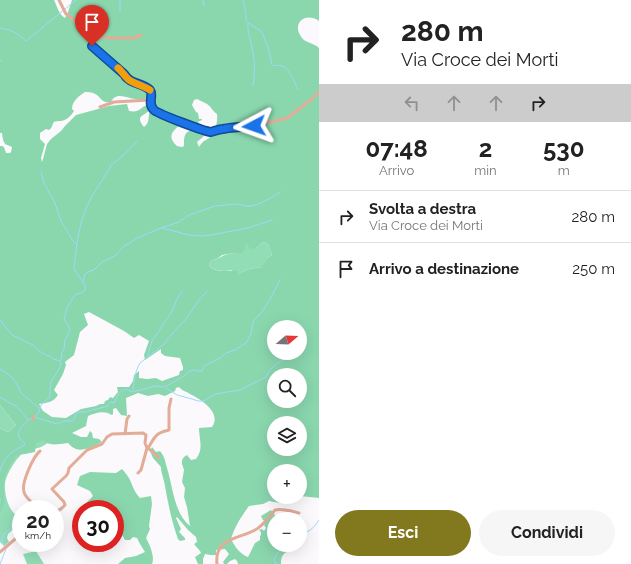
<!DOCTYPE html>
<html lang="it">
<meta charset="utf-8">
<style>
body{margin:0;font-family:Raleway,sans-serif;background:#f6f6f6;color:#222;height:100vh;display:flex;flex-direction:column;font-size:15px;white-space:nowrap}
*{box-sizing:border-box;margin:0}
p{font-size:13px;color:#767676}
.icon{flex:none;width:22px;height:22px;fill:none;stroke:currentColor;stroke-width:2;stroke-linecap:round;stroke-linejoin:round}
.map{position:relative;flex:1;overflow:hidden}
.drawer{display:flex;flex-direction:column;background:#fff;width:312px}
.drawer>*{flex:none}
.top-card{background:#fff;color:#222;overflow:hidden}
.needle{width:26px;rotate:71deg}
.tools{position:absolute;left:267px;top:320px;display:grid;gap:8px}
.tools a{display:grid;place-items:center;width:40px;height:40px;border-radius:50%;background:#fff;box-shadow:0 4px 16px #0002;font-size:20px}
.speed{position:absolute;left:12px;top:500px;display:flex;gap:8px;font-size:20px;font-weight:700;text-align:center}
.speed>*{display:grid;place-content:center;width:52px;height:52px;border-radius:50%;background:#fff;box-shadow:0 4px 16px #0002;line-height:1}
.speed small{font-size:10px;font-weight:400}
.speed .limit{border:6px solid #d22;background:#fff;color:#111}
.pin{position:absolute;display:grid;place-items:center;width:34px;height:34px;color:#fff;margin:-41px -17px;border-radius:50% 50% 50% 0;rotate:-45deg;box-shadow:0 0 4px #0007}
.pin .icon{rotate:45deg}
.me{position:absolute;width:44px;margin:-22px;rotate:266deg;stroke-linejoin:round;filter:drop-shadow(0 0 3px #0008)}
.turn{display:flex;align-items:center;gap:14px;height:84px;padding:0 16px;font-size:18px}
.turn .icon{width:52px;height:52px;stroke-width:2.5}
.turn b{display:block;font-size:28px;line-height:34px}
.lanes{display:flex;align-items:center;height:38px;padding:0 16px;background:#0003;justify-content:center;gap:20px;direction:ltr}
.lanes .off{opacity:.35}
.eta{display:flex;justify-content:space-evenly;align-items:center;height:68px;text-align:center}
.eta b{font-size:24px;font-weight:700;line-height:28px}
.action{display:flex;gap:8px;margin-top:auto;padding:8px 16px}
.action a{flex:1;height:46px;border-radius:24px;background:#82781d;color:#fff;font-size:16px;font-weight:700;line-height:46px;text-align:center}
.action a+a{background:#f6f6f6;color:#222}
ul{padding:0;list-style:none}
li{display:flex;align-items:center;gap:12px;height:52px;padding:0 16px;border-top:1px solid #e0e0e0}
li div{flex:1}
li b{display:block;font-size:15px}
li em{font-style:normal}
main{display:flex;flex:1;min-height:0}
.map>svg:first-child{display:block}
.green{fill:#92ddb5}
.forest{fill:#8ad7ae;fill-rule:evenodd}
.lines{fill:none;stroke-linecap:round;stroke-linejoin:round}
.stream{stroke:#9cd9fa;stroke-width:1}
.minor{stroke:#e2ac97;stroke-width:3}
.route-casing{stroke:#114b97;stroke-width:10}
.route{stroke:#1a73e8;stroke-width:7}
.slow{stroke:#f59e0b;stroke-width:7}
</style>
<main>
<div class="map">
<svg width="319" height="564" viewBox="0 0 319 564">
<rect width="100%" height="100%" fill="#fcf9fd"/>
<!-- green -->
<path class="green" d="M263,242L268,244L272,255L268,257L263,267C253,268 245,269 238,275L231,270C223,272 214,271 209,265L211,261C221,258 226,252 238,253L246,244L256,248Z
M0,405L16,425C10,432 8,434 0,428Z
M29,434L49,442C46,444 42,447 38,448C36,449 34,448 32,449C28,450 22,453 19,457C14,462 5,477 5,484C4,494 9,515 21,517V522L8,534L7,538L9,542L4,546L0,542V468Z
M36,551L44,564H27L23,554Z"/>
<!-- forest -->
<path class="forest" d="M0,0H54C57,6 59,15 65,18L68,12L72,0H319V21C304,11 291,25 302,38C306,43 314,43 319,48V498L300,496V471H274V497H290C284,504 277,503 269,501L263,504L249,506C241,517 235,526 231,539C235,547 240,554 248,557L255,543L260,540V536L261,535V532L259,530L262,529L264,531L266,528L264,525L266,522L263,520L261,516L271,510L278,519H274V545H298C289,553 281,550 281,564H238L237,561L235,559L230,561L227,564H224L223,562L229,554L225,549L216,550V555H210L205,554L203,559V564H198L195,557L201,553L200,551L194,544L197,542L196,537L188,530L177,517L176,518L181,529L179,532L185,538V540L180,541L178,539C172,522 168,504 165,486C164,479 161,473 161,467L153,458L150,451L152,447L156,452L160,451C165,457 165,461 167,468C173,487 174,513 190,526L187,507L184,497L185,488L182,482L184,470L182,464V460L184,457L187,455L191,460L196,459C204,449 199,439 199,428L212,427C222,413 202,400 190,394C186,391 182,391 179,387L176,388L175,391L165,396L158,394L148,396L138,393L126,398L127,416L121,415L116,408L113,409V414L112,415C103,410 96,413 88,416L86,426L72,433L81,437H87L90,431L92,433L93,438L99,439L102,442C96,445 83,452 76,449C73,448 70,445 68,443C58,444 50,447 43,440L36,443L35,452L25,454L17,455C10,464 4,475 4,487C4,500 6,501 0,514V428C8,434 10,432 16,425L0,405V146H2L4,147L6,153H10L11,152L12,147L5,144L3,140L2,133H0ZM85,92C87,92 91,92 93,93C101,95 100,104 111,102C116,91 127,98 135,99C140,100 145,99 149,98L153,106C151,109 149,112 149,115C148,120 149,123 144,127C136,117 141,117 149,111L147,105C139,108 140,113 129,111L127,104L109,106L76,115L65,126L61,131L51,139L47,144L43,159L42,162L41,158L45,144L40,139V133L46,129L49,130C53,127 52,124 54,122C55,121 60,121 61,121C67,120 71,116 74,111L72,109C72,101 79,96 85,92ZM197,99C200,101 204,102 207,104C212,107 211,110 217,114C218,121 215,134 209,138C208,139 207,139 206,140C203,141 201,144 199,147L197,142L203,137L205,133C191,129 183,128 184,146L182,147L177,146C166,136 173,131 182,123L203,127V125L199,124L198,122L202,120V119H199L198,113L196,112L192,105L194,100ZM263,242L268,244L272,255L268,257L262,267C254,268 245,269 238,275V271C228,270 216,274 209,265L211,261L218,258L222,255L233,253H242L244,251L246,244L251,249L256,248ZM89,312L124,331L134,338L139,335L149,341L144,355L145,360L161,349V353L165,356L180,358L183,367V370L180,371L179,375L162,381L156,378L147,379L139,378V371L134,375L133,381L129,387H117L118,392L113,398L110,397L108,400L105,401L104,404H100L96,406L81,409L66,418L52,417L43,411L39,404C47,403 54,402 58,395L54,390L63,374L66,365L65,362L74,355L80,332L88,325L84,314ZM274,327H300V353H274ZM274,375H300V401H274ZM274,423H300V449H274Z
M122,469C125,472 128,476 130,480C133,487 135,493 140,498L151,496L152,504L149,526L150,529L146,538C150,545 155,557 152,564H118L125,558L136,556L145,552C142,547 139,543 137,538L133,537L130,540H125C123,536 120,530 115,529V509H82L87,502L93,496L90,491L77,485L80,476L90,472L116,473Z"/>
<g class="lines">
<!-- stream -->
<path class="stream" d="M203,0L204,6
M243,0C244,7 247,13 246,21L262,32L268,47L272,65C276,66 279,65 282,66C290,69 295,83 298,90
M120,11V0
M248,24C247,32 251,40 252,48C255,61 255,74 253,86
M0,28C11,30 18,33 26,41L76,0
M0,60L2,61
M41,172L44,183L55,203L61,221L73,241L76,244
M162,228L189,235L201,236L211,235L248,228L272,220
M83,282L76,272L74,269C76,250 78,229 85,211C91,196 101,182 110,168V166L126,153L137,141
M0,320L12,335L35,346L39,351L48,356H50L53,359L57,360L60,361
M148,355L152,341L171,313L177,299L182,291
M0,369L12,377L18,386L21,393L39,408
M166,388L177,395L192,399L198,401H203L207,399L215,394L240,390L266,377C271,365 283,360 293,353
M133,390C134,381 135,371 140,363L164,344L178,327L187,318L196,304L207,291
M0,397L13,405H16L28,420
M35,416L39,412L41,405L49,398L50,394V391L51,382L60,367L62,352L64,349L65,340L68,334L70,329L64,319L67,308L75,295L83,292L85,290V286L83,282L85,274L90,271L94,270L102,262L115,256L125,245L129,244L135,239L161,228L179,222L189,215L215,206L225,205L236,204L246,206H252L261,203L269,199L280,192
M34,417L57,424L65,421H72L74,419L76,414L79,412H85L100,408L108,406L110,403L111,402L114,403L115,402C117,396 119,391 126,389L132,392L156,386L165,387L184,376L188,372L193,370L199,371H202L204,366L220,358L226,353L235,350L247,342L251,334L253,322L255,319L262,312L269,301L280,280
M0,471C5,456 11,451 25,445C24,441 20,440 19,437C16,430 27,421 32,418
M0,498V504
M55,514L62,510
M300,536C309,530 312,531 319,520
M0,540L5,546
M2,542V539L4,534L21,520
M0,564L6,549
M277,564L274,561C276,552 282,549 290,545"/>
<!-- minor -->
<path class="minor" d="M59,0L66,14L79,23L83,27L92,46L124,74L127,78L133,82L149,90L151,92V95L150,100L151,105L154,111L180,122L210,132L224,128L254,126L287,118L307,103L319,92
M87,32L92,36L114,38H134L141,35
M100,107L114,102L150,100
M33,419V416
M125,434L127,419L129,416
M148,448L159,458
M138,473L141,470L147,448
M39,509C35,505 25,498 24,492C21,483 33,457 40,451
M55,512L62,508L65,505L64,502L52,489L53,488L66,476L68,473L69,468L87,450L102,444L107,437L112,434L143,433L146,435L145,443L147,448H148C155,437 155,433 169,430V408L171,399
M0,552L21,534
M217,564C214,538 239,539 255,530C263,526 269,517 275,510C282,508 291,511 299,513"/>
</g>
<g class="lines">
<defs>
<path id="route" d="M92,46L124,74C130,85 142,82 150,90C154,95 147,104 154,110C158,114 206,132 211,132C215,131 219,129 223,129C233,127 244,127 254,126"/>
</defs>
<!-- route casing -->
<use href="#route" class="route-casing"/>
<!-- route -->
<use href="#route" class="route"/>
<!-- slow -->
<path class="slow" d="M118,68C122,71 125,77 129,80C135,84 143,86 150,90"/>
</g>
</svg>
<div class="tools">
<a><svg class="needle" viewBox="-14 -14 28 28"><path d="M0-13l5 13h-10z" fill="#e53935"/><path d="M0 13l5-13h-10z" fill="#767676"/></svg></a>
<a><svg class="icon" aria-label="search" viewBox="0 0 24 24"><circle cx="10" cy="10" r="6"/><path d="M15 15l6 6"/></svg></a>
<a><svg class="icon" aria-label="layers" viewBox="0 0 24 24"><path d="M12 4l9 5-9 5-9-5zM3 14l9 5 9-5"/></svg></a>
<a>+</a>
<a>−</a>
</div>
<div class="speed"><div>20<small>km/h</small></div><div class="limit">30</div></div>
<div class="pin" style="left:92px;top:46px;background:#d93025"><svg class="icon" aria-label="arrive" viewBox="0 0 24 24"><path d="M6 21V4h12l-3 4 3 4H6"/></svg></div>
<svg class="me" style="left:254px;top:126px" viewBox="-20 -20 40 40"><path d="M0-17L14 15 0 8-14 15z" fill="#1a73e8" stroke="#fff" stroke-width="4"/></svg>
</div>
<section class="drawer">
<div class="top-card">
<div class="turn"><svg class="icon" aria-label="right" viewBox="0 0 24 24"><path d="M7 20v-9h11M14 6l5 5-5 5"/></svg><div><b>280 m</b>Via Croce dei Morti</div></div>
<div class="lanes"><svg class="icon off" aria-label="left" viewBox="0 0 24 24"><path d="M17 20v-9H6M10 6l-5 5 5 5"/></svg><svg class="icon off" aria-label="ahead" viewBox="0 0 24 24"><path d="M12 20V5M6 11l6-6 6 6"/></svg><svg class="icon off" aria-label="ahead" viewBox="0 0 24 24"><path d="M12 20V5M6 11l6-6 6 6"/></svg><svg class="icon" aria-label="right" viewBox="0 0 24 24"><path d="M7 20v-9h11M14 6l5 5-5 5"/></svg></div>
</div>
<div class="eta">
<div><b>07:48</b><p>Arrivo</p></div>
<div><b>2</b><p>min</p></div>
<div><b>530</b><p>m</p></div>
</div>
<ul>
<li><svg class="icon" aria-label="right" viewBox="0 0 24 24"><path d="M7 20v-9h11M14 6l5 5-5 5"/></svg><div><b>Svolta a destra</b><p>Via Croce dei Morti</p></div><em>280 m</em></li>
<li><svg class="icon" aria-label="arrive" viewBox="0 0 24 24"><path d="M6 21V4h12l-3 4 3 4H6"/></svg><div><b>Arrivo a destinazione</b></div><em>250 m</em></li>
</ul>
<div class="action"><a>Esci</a><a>Condividi</a></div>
</section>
</main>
